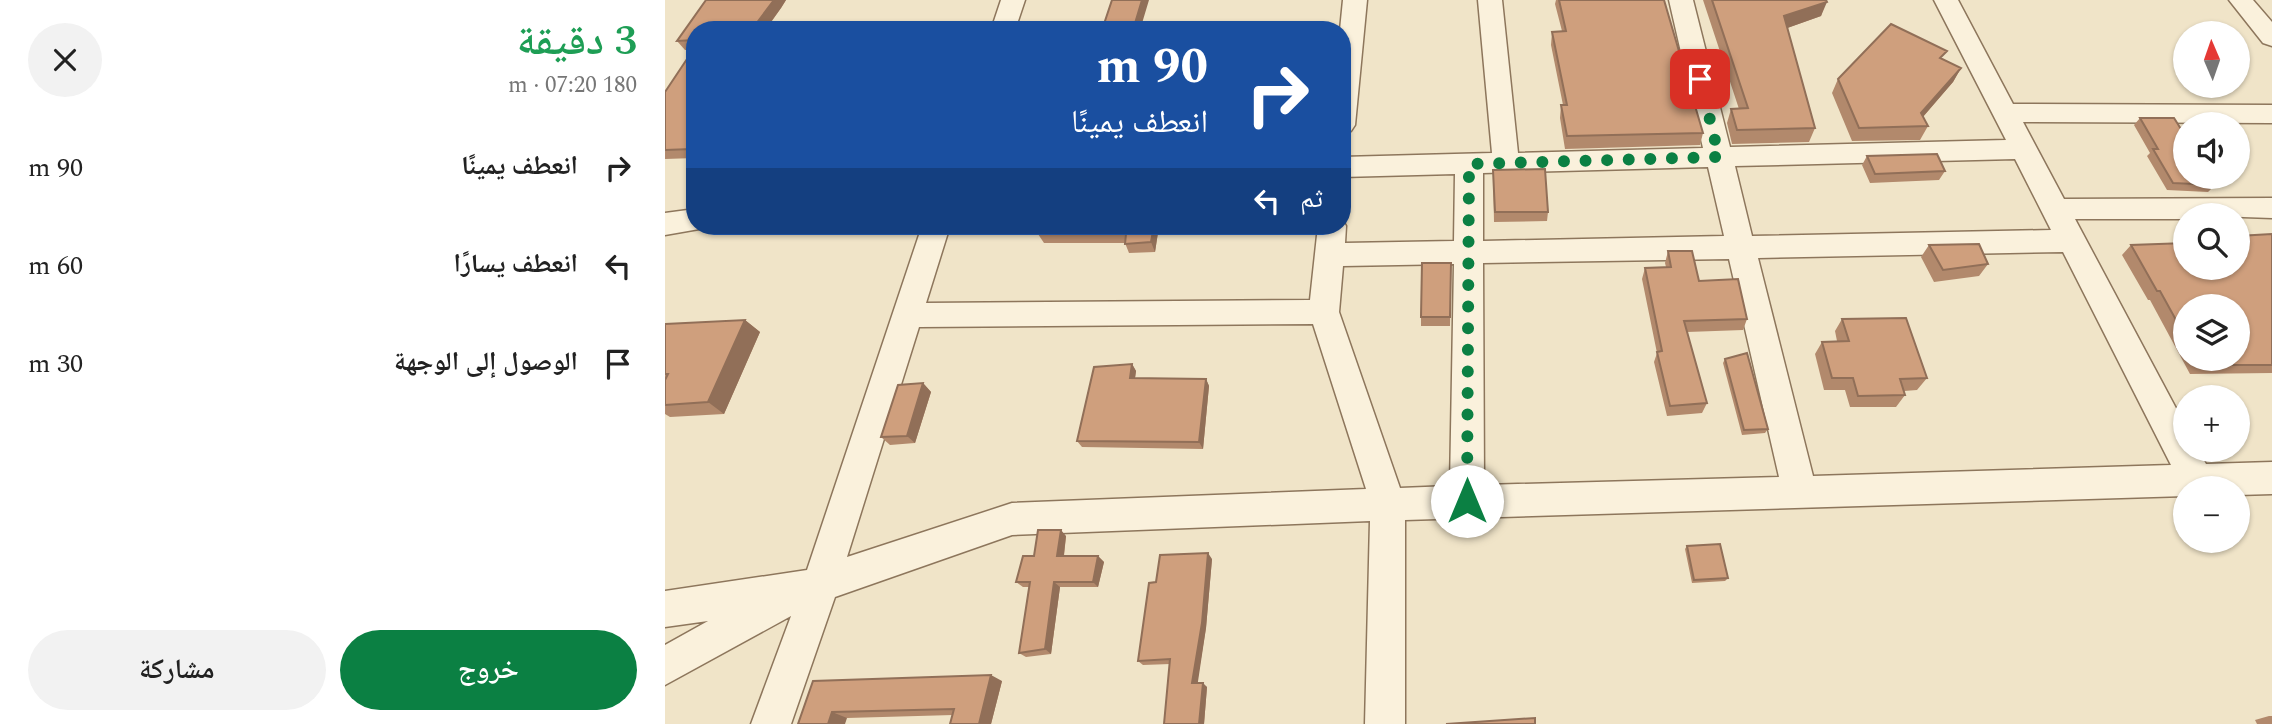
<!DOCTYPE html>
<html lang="ar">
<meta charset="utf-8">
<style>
body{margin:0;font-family:Spectral,"Noto Naskh Arabic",serif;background:#f2f2f2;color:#222;direction:rtl;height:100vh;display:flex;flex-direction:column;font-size:26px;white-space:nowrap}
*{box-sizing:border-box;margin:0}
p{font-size:23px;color:#767676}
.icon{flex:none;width:38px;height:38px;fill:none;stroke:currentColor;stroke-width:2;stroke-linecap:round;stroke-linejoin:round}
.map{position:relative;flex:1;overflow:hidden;direction:ltr}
.side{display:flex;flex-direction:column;background:#fff;width:665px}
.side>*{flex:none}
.hud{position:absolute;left:21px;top:21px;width:665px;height:214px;border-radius:28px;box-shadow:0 2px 5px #0004;direction:rtl;background:#1a4fa0;color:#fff;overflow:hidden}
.needle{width:46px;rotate:358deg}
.tools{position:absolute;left:1508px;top:21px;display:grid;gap:14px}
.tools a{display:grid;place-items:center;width:77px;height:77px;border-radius:50%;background:#fff;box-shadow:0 2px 5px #0004;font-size:35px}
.pin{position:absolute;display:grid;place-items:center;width:60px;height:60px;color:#fff;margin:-30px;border-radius:14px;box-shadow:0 4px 10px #0006}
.me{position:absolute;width:77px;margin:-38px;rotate:0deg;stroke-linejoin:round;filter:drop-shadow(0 0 5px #0008)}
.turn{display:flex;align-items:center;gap:24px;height:147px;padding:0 28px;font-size:32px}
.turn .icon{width:91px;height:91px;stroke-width:2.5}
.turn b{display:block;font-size:49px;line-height:60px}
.then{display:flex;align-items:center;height:66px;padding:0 28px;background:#0003;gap:14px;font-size:26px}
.round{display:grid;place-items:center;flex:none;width:74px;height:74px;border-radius:37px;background:#f2f2f2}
.headline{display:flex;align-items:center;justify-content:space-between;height:119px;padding:0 28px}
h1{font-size:42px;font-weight:600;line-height:52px;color:#1e9e55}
.action{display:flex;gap:14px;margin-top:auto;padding:14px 28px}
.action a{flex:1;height:80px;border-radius:42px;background:#0b8043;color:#fff;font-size:28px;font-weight:600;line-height:80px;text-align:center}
.action a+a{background:#f2f2f2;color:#222}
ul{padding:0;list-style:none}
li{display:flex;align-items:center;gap:21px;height:98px;padding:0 28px}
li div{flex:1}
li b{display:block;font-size:26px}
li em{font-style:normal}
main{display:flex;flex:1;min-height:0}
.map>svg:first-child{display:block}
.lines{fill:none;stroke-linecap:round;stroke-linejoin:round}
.street-casing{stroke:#8d765c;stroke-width:3}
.street{fill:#faf1dc;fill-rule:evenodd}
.wall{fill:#b2896c;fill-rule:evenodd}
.shaded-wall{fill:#916f58}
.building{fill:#cf9f7d;stroke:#916f58;stroke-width:2}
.route{stroke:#0b8043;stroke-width:12;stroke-dasharray:0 21.6}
</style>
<main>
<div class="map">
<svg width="1607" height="724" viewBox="0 0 1607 724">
<rect width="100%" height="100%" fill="#f0e4c8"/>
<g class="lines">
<defs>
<path id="street" d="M336,0H360L350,30H326Z
M678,0H702L690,125L686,131L677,134V30H675Z
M813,0H837L853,153L1038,148L1004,0H1028L1065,147L1341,140L1269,0H1293L1348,104L1607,105V123L1358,122L1399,199L1607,198V218L1521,215V219H1410L1521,427V450H1533L1541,464L1607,462V494L1573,495V488H1521V496L740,520V724H700L705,521L347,535L170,597L126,724H86L126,616L0,685V645L43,621L0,627V591L142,570L257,226H285L261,303L645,300L653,226H677V219L681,226L680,243L789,241L790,174L677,177V157L827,153ZM1350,159L1386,230L1087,236L1070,166ZM1043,167L1059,236L818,241V173ZM1398,252L1506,465L1148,476L1093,258ZM1064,259L1114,477L819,485L818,263ZM789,264L785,486L735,488L674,312L678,266ZM648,324L701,489L347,503L182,557L254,327Z
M1564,0H1588L1607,22V46L1598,43Z
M30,209V226L40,228L0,235V213Z"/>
</defs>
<!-- street casing -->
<use href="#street" class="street-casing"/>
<!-- street -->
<use href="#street" class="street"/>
</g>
<!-- wall -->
<path class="wall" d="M41,0H121L116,8L102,28L125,27L127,30H30V158L0,159V92L28,50H20L12,41Z
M891,0H999L1038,133L1035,145L900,149L895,118L896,105H898L886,45L887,32L897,31L890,4Z
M1038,0H1161L1156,16L1122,28L1150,128L1144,142L1067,144L1062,123L1066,109H1074Z
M1278,59L1296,68L1288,82L1258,117L1263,126L1255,140L1187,141L1167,93L1173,79Z
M1475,118L1550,185L1543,192L1502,190L1482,156L1485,153L1469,125Z
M1202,156L1280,171L1274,180L1205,183L1197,165Z
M828,170L883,212L882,221L829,222Z
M376,226H494L490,252L464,253L460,243H379L373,234Z
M1607,234V373L1525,374L1485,300H1483L1457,255L1466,245L1521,268ZM1521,306L1573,359H1521Z
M1264,245L1323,264L1314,276L1269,282L1256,257Z
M1003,251L1034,281L1082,319L1078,330L1022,332L1042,403L1037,413L1002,416L989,362L992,353L977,279L980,268L1001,267L1000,263Z
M786,263L785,326H756V317Z
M1177,319L1262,378L1252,390L1239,391L1240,395L1231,407H1185L1180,390H1159L1150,354L1157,342L1172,341L1170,331Z
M80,320L95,332L59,414L5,417L0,414V324Z
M1060,359L1103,429L1100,433L1077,435L1058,363Z
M467,364L471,371L470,378L541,379L544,386L538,449L417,447L412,441Z
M258,383L266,392L250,443L225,445L216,437Z
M401,536L399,556H433L439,562L433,587H395L386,654L361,657L354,653L364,587H358L351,582L369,556Z
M1022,546L1063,578L1060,581L1027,583L1020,549Z
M547,559L541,628L532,683L542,687L539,724L505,664L478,665L473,661L491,582Z
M148,681H337L326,724H285L288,715L182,718L133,724Z
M1604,716H1607V724H1592L1590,720Z"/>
<!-- shaded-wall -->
<path class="shaded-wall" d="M109,0H121L116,8L100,30L88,28Z
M477,0H484L475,30H468Z
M1162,2L1156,16L1114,31L1119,16Z
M1296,68L1288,82L1249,127L1256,113Z
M489,226H494L490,252L486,242Z
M80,320L95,332L59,414L43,402Z
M467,364L471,371L469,385L465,378Z
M541,379L544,386L538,449L534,442Z
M258,383L266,392L250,443L242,436Z
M396,530L401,536L398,562L392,556Z
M543,553L547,559L541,628L532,688L527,683Z
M433,556L439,562L433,587L428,582Z
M389,582L395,587L386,654L380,649Z
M326,675L337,681L326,724H314Z
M538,683L542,687L539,724H534Z
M167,712L182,718L180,724H163Z"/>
<!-- building -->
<path class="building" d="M41,0H109L88,28L125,27L124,30H30V40L12,41Z
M447,0H477L468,30H437Z
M894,0H999L1038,133L902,136L896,105H902L887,32L901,31Z
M1047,0H1161L1162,2L1119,16L1150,128L1072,130L1066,109L1083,108Z
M546,24L545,30H514L515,26Z
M1226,24L1282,51L1275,58L1296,68L1256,113L1263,126L1194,128L1173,79Z
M30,47V144L27,149L0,150V92Z
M1475,118H1509L1521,137V177H1545L1550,185L1508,183L1488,149H1493Z
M1272,154L1280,171L1210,174L1202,156Z
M880,169L883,212H830L828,170Z
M376,226H489L486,242L460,244L461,234H373Z
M1607,234V365H1535L1532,359H1573V306H1521V338L1495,291H1492L1466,245L1521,243V268H1573V236Z
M1314,244L1323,264L1278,270L1264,245Z
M1003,251H1027L1034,281L1073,279L1082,319L1019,321L1042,403L1005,406L992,352L997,351L980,268L1006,267Z
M757,263H786L785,317H756Z
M1241,318L1262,378L1235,379L1240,395L1193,396L1188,378H1167L1157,342L1184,341L1177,319Z
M80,320L43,402L0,405V380L3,374H0V324Z
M1082,353L1103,429L1079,430L1060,359Z
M467,364L465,378L541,379L534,442L412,441L429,367Z
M258,383L242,436L216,437L233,385Z
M373,530H396L392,556H433L428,582H389L380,649L354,653L365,582H351L358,556H369Z
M1055,544L1063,578L1029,580L1022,546Z
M543,553L537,623L527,683H538L534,724H499L505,659L473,661L484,583L491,582L495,555Z
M326,675L314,724H285L289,709L167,712L163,724H133L148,681Z
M870,718V724H781Z"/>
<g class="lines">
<!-- route -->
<path class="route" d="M802,501L804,164L1054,157L1035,79"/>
</g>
</svg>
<div class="tools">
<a><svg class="needle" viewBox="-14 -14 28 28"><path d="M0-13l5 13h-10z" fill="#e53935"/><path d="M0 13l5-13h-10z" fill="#767676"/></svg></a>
<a><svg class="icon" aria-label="sound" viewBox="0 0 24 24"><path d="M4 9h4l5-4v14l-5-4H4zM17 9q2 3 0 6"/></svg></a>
<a><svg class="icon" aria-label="search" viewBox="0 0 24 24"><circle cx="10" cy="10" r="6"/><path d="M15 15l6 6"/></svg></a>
<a><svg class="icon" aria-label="layers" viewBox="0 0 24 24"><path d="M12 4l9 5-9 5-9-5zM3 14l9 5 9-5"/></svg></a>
<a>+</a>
<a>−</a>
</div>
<div class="pin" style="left:1035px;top:79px;background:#d93025"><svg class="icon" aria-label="arrive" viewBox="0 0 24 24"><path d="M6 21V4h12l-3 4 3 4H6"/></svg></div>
<svg class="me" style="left:802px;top:501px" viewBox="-20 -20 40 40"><circle r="19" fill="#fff"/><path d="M0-13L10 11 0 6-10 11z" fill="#0b8043"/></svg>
<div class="hud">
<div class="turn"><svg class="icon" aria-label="right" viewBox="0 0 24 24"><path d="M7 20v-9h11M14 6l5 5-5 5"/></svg><div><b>90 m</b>انعطف يمينًا</div></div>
<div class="then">ثم<svg class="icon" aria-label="left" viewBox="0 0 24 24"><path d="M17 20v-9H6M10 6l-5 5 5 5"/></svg></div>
</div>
</div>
<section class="side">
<div class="headline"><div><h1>3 دقيقة</h1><p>180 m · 07:20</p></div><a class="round"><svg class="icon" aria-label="close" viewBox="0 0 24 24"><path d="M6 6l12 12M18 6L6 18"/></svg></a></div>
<ul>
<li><svg class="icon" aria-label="right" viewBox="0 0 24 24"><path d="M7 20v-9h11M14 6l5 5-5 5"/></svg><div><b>انعطف يمينًا</b></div><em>90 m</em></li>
<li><svg class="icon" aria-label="left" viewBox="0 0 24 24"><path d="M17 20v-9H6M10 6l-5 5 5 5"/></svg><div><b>انعطف يسارًا</b></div><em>60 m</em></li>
<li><svg class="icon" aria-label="arrive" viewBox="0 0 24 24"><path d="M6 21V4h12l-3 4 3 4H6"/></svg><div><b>الوصول إلى الوجهة</b></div><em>30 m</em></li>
</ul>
<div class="action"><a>خروج</a><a>مشاركة</a></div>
</section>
</main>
